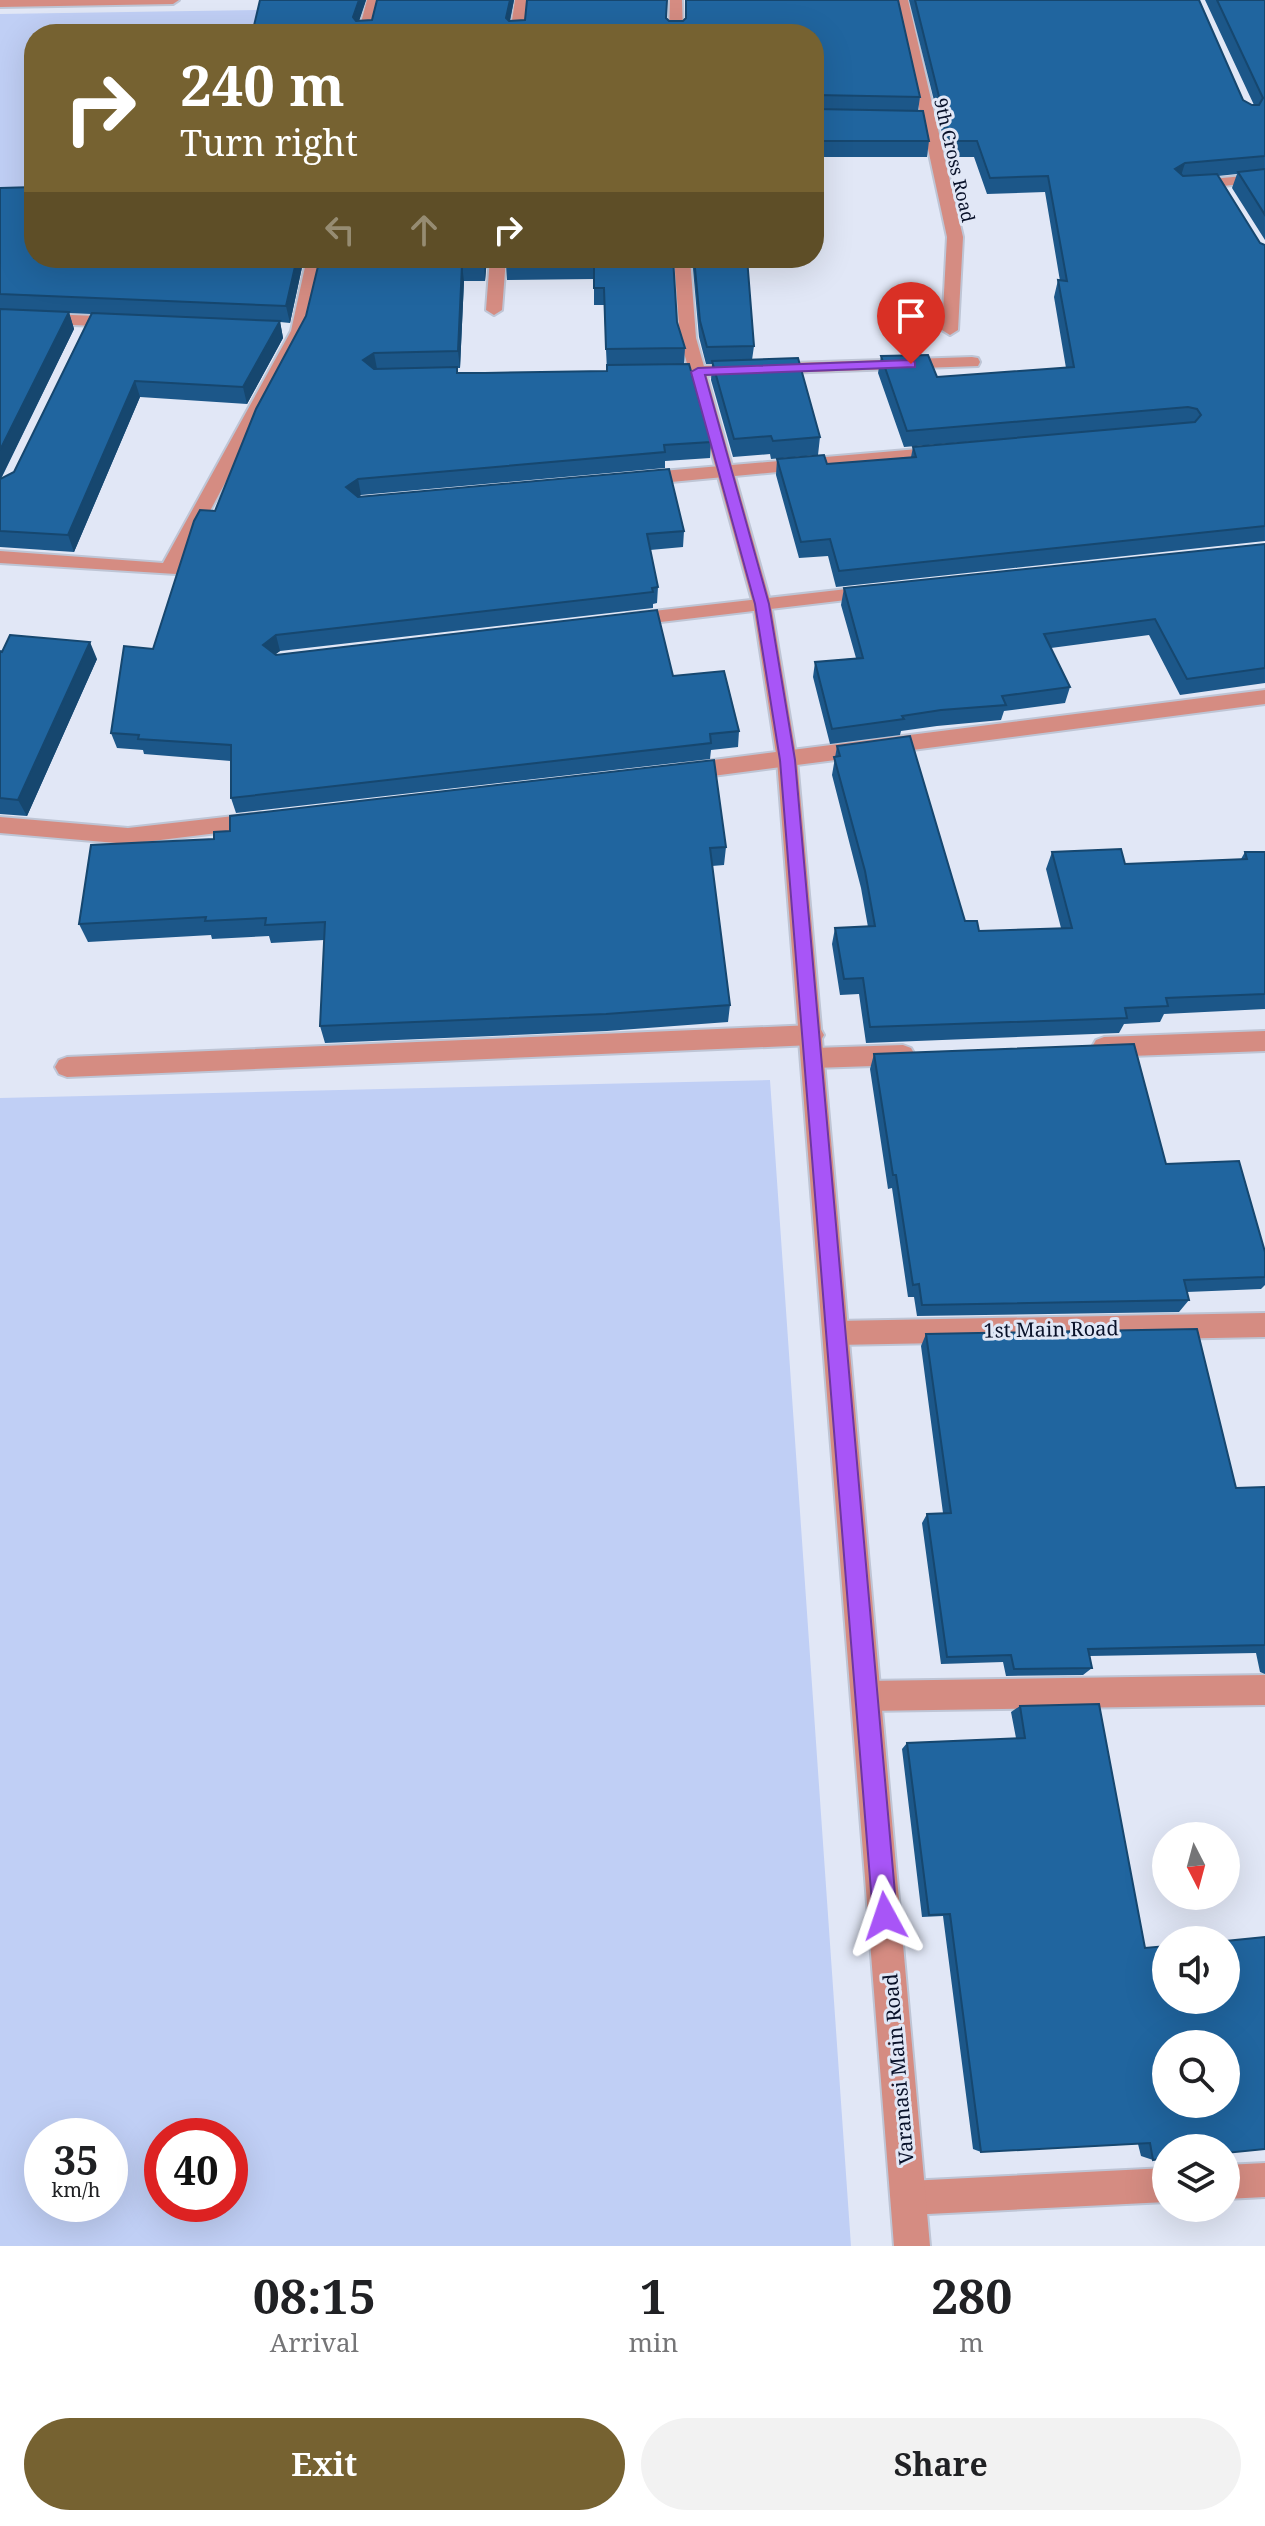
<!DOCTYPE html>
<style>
body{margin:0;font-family:"Noto Serif",serif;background:#f2f2f2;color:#202124;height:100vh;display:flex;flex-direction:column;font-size:30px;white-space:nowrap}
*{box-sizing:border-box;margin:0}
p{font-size:26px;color:#757577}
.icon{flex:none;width:44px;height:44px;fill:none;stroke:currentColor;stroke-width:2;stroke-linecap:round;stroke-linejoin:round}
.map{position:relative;height:2246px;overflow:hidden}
.sheet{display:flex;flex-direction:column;background:#fff;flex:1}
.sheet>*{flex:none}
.hud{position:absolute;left:24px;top:24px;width:800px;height:244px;border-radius:32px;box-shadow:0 8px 32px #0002;background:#766231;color:#fff;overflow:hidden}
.needle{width:52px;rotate:174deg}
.fabs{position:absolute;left:1152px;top:1822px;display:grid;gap:16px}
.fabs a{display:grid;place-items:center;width:88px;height:88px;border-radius:50%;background:#fff;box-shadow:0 8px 32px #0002;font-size:40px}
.speed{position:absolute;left:24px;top:2118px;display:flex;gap:16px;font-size:40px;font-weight:700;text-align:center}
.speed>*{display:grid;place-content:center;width:104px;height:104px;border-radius:50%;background:#fff;box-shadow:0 8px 32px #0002;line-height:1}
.speed small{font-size:20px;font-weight:400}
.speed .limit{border:12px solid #d22;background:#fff;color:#111}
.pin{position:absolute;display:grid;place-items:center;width:68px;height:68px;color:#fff;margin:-82px -34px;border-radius:50% 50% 50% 0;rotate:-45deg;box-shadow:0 0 8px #0007}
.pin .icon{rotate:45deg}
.me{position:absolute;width:88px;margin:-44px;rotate:355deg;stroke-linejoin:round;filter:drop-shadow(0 0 6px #0008)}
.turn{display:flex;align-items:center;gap:28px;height:168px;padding:0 24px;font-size:36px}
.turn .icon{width:104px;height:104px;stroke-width:2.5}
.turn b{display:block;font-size:56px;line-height:68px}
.lanes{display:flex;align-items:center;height:76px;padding:0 24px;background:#0003;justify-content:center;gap:40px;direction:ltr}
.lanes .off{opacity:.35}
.eta{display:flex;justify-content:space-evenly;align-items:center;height:136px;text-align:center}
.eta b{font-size:48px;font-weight:700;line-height:56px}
.button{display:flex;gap:16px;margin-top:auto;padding:16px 24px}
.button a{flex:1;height:92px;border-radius:48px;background:#766231;color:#fff;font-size:32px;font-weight:700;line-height:92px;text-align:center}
.button a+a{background:#f2f2f2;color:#202124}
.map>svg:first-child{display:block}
.green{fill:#c0cff5;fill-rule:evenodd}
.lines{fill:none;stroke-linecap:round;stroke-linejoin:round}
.minor-casing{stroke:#bec5d5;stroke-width:4}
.tertiary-casing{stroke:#bec5d5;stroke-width:4}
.minor{fill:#d58c82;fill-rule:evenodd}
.tertiary{fill:#d58c82;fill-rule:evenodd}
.wall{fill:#1c5789;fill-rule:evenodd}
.shaded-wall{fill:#16476f}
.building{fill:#20659f;stroke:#16476f;stroke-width:2;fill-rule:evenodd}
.route{fill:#a855f7;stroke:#6d37a1;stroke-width:2}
.labels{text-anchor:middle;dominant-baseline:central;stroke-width:6;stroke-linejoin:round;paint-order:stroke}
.far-street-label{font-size:18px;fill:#091129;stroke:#e1e7f6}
.street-label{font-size:20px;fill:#091129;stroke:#e1e7f6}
</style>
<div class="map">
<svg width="1265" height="2246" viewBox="0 0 1265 2246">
<rect width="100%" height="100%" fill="#e1e7f6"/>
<!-- green -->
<path class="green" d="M258,10L252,34H34V199L0,198V14Z
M770,1080L851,2246H0V1098ZM42,2136H110V2204H42ZM162,2136H230V2204H162Z"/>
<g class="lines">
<defs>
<path id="minor" d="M0,0H179L173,4L0,7Z
M367,0H379L372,34H358Z
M515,0H527L524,34H510Z
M896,0H908L963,237L958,330L950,335L942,330L947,237Z
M1265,174V182L1190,189L1183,185L1190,181Z
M307,258H323L307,331L176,574L0,563V551L163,563L291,331Z
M490,258H506L502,310L494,315L486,310Z
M0,312L121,317L129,322L121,327L0,322Z
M972,357L978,358L980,362L978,366L676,377L668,372L676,367Z
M941,447L947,448L950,452L947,456L639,485L630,479L639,473Z
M873,586L880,588L882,592L880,596L627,626L617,620L627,614Z
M1265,690V704L682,780L675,777L672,772L675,767L682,764Z
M260,813L267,815L271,821L267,827L128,844L0,833V817L128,828Z
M812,1025L820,1028L824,1035L820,1042L812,1045L67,1077L59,1074L55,1067L59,1060L67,1057Z
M1265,1031V1051L1104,1057L1096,1054L1092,1047L1096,1040L1104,1037Z
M903,1045L911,1048L915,1055L911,1062L903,1065L814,1068L806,1065L802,1058L806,1051L814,1048Z
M1265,1313V1337L836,1345L827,1342L823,1333L827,1324L836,1321Z
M1265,1675V1705L866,1711L856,1706L851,1696L856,1686L866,1681Z
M1265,2163V2197L1226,2199V2165Z
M1166,2168V2202L908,2215L896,2210L891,2198L896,2186L908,2181Z"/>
<path id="tertiary" d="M670,0H682L683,34H669Z
M674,258H690L696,338L771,604L797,760L930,2246H894L777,760L753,604L680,338Z"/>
</defs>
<!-- minor casing -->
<use href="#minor" class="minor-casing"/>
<!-- tertiary casing -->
<use href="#tertiary" class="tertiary-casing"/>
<!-- minor -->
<use href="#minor" class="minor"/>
<!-- tertiary -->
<use href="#tertiary" class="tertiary"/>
</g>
<!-- wall -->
<path class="wall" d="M260,0H366L359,21L372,20L514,0L510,21L667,19L669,21H683L686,19L685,0H898L920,97L918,111L929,141L927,157H814V34H252Z
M909,0H1199L1243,100L1252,105H1254L1205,0H1265V240L1232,188L1237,174L1218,176L1260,243L1265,245V541L836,587L828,556L799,558L776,475L777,459L827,464L911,457L913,447L1038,436L904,447L878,373L881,356L937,377L1066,368L1054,297L1058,280L1060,281L1045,192L987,194L974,157H948Z
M0,188L34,258H304L290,323L280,322L283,338L247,404L140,397L74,552L0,547ZM69,313L91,314L14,472L1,479L74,329Z
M320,258H487L485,281H464L460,368H457L458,373H485L607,371L604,305H594V279L507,280L506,264L673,258L677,322L685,348L684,364L711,442L710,458L665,461V468L361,495L358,497L684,531L683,547L650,550L658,587L657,603L653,604V608L280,651L275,654L673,676L739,731L738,747L711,750L710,759L236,813L231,798V761L144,754L143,750L117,748L111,733L153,649L215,511L306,316Z
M692,258H795L794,266H747L754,346L752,360L820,437L818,455L771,459L770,454L733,457L711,380L712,364H706L699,337Z
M1265,544V683L1180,695L1149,635L1051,648L1070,687L1065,703L1004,711L1001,720L937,726L901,731L900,735L830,744L813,677L815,662L856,658L841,605L844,588Z
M0,651L97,659L27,816L0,814Z
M837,746L965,921L979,931L1061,928L1046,869L1052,852L1125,864L1241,859L1245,852H1265V1009L1164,1014L1160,1022L1124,1024L1119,1033L866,1043L859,994L840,995L832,944L835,928L868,927L861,888L832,775Z
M91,845L726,847L724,865L712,866L730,1005L728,1022L607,1031L325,1043L320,1026L324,940L271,943L269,936L212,939L211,935L88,942L79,924Z
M874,1054L1166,1164L1265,1252V1285L1261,1289L1187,1292L1189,1300L1179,1312L917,1316L914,1297H908L892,1188L888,1189L870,1069Z
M926,1334L1236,1488L1265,1487V1674L1260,1672L1256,1653L1090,1656L1092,1668L1083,1675L1006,1676L1003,1662L941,1664L922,1523L927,1514L943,1513L921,1346Z
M1020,1706L1145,1948L1153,2160L1141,2156L1138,2144L981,2152L973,2149L943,1916L922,1917L902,1749L907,1743L1016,1738L1011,1712Z"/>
<!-- shaded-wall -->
<path class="shaded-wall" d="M359,0H366L355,33L353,17Z
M510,0H514L507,34L506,18Z
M1185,163L1180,179L1175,169Z
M297,258H304L290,323L286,306Z
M484,258H487L485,281L484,264Z
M462,265L464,281L460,368L458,351Z
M69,312L74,329L0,480V450Z
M280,321L283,338L247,404L243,387Z
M374,353L377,369L366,376L363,360Z
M135,381L140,397L74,552L68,535Z
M358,479L361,495L349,503L346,487Z
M276,635L280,651L267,661L263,645Z
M90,642L97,659L27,816L18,800Z"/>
<!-- building -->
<path class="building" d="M260,0H359L353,17L356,21L372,20L377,0H510L506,18L509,21L525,20L527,0H667L666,18L669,21H683L686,18V0H898L920,97L816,95L814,101V34H252Z
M915,0H1199L1243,100L1252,105H1259L1263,98L1217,0H1265V156L1185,163L1175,169L1183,176L1217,174L1260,243L1265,245V526L839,571L830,539L801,542L777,459L824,455L827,464L916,457L913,447L1195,422L1201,415L1197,409L1188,407L907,431L881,356L928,355L937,377L1074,367L1058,280L1067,281L1048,176L990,178L977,141H950Z
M814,107L816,109L923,111L929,141H814Z
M1265,169V215L1238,172Z
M34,187V258H297L286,306L0,294V188Z
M320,258H484V264L462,265L458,351L374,353L363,360L374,369L457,367V373H485L607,371V365L689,364L711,442L664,445L665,452L358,479L346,487L358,497L669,469L684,531L647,534L658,587L652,588L653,592L276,635L263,645L276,655L657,610L673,676L724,671L739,731L710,734L711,743L231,798V745L138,739L139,735L111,733L124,646L153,649L194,521L200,510L215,511L256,409L306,316Z
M506,258H673L677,322L685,348L606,349L604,288H594V262L506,264Z
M694,258H747L754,346L707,347L700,321Z
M0,309L69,312L0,450Z
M92,313L280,321L243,387L135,381L68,535L0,531V479L14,472Z
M798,358L820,437L773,441L771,436L734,439L712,361Z
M1265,544V668L1187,679L1155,619L1044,634L1070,687L1002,696L1006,705L941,710L902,716L904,719L832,729L815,662L863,658L844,588Z
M10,635L90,642L18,800L0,798V651L2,652Z
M910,736L965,921H977L979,931L1072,928L1052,852L1121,849L1125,864L1247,859L1245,852H1265V994L1166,998L1168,1006L1125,1008L1127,1018L870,1027L863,978L844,979L835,928L875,926L865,871L834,757L840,756L837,746Z
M714,760L726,847L710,848L730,1005L606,1014L320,1026L325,922L265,925L266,918L205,921L206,917L79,924L91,845L214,839V832L230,831V816Z
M1134,1044L1166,1164L1239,1161L1265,1252V1277L1184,1280L1189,1300L922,1305L919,1284L913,1285L896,1175H893L874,1054Z
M1197,1329L1236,1488L1265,1487V1645L1088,1649L1092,1668L1014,1669L1011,1655L947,1657L927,1514L951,1513L926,1334Z
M1099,1704L1145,1948L1166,1946V2000H1226V1941L1265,1937V2149L1226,2153V2148H1166V2158L1153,2160L1150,2143L981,2152L950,1914L929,1915L907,1743L1025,1738L1020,1706ZM1166,2044H1226V2104H1166Z"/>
<!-- route -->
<path class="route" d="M911,360L915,362V367L705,375L769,604L795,760L897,1916L893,1924L885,1928L876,1924L873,1916L780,760L755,604L691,372L698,368Z"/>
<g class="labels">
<!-- far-street labels -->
<g class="far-street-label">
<text transform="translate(955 160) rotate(77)">9th Cross Road</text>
</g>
<!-- street labels -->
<g class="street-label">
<text transform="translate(1051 1329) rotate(-1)">1st Main Road</text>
<text transform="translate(898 2069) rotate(-95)">Varanasi Main Road</text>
</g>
</g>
</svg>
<div class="fabs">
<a><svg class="needle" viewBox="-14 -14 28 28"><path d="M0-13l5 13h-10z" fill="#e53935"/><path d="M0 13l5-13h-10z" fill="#757577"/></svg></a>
<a><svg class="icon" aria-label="sound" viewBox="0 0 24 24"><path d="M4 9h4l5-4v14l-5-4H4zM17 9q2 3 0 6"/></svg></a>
<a><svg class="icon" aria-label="search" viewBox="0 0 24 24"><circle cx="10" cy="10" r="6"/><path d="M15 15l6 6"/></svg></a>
<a><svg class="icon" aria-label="layers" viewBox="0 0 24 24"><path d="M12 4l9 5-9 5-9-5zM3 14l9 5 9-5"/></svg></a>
</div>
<div class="speed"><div>35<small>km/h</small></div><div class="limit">40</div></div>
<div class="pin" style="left:911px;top:364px;background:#d93025"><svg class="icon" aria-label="arrive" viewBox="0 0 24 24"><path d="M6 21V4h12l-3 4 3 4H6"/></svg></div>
<svg class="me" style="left:885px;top:1916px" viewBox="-20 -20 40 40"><path d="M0-17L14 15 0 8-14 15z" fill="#a855f7" stroke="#fff" stroke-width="4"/></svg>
<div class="hud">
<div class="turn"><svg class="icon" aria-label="right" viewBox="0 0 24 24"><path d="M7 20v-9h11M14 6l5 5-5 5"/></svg><div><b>240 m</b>Turn right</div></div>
<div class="lanes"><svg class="icon off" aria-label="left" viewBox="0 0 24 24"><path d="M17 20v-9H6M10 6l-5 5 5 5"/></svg><svg class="icon off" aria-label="ahead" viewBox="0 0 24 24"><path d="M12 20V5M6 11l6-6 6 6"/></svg><svg class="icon" aria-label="right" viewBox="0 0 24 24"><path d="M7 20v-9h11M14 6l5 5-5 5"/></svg></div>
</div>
</div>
<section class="sheet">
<div class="eta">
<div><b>08:15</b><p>Arrival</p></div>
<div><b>1</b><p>min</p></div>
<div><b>280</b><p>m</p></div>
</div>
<div class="button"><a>Exit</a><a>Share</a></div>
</section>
